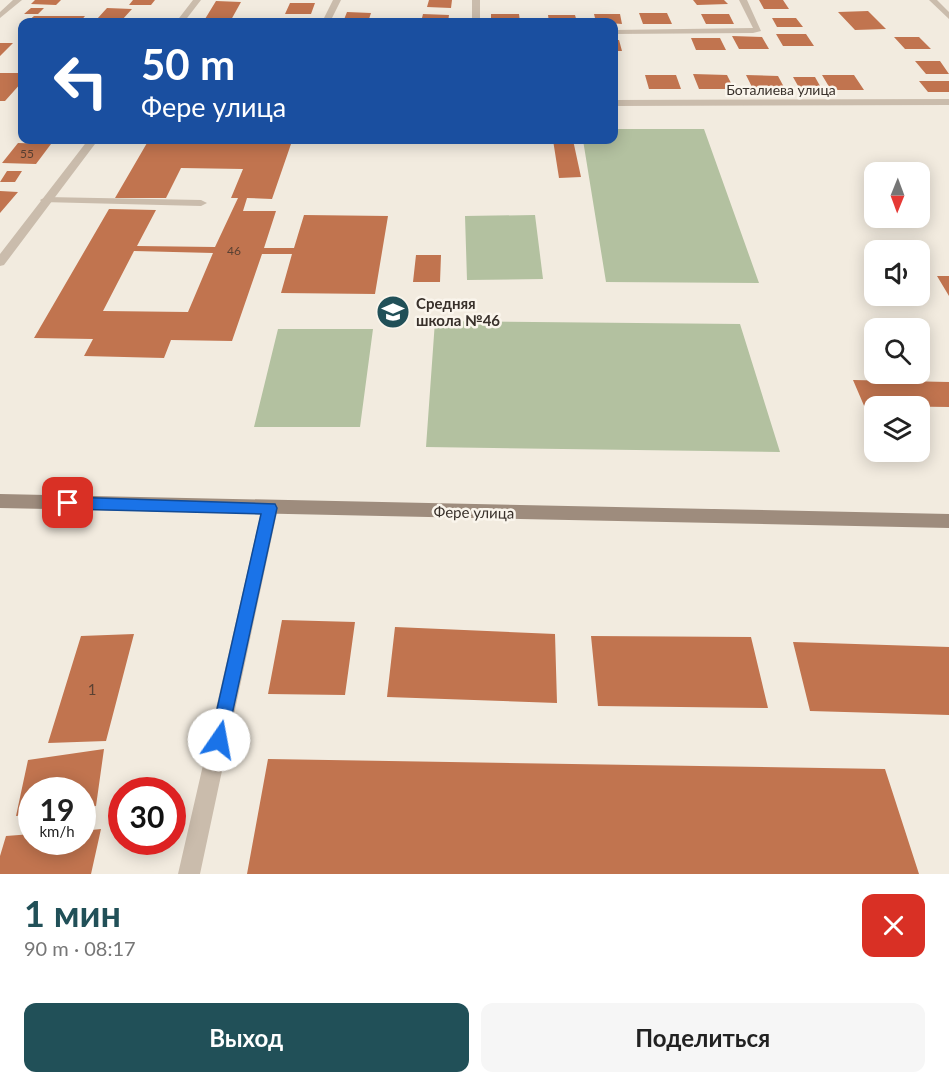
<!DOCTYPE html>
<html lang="ru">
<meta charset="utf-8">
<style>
body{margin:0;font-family:Lato,sans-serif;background:#f6f6f6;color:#222;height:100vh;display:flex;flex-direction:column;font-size:22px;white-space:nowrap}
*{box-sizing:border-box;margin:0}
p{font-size:20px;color:#767676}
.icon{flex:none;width:33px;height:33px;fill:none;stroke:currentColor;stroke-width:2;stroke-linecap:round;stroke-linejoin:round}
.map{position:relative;height:874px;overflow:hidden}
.side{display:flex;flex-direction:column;background:#fff;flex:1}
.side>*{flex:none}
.guide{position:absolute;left:18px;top:18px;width:600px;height:126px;border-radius:12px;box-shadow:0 3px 15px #0003;background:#1a4fa0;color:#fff;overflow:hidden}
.needle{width:39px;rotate:181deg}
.fabs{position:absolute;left:864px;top:162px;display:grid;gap:12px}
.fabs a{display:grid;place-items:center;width:66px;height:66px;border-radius:12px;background:#fff;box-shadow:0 3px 15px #0003;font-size:30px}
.speed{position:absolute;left:18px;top:777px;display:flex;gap:12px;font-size:30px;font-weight:700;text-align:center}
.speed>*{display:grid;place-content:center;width:78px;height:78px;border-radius:50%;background:#fff;box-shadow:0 3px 15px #0003;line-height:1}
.speed small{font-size:15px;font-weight:400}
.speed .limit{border:9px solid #d22;background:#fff;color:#111}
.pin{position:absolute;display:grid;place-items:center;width:51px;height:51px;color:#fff;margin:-26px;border-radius:12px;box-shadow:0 3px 9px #0006}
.me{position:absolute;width:66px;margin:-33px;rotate:12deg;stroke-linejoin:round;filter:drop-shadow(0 0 4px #0008)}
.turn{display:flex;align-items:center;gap:21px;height:126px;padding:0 24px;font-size:27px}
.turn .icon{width:78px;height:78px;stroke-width:2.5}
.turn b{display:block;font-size:42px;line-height:51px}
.round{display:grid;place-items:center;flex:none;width:63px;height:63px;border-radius:12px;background:#f6f6f6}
.summary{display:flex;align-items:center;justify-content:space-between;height:102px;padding:0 24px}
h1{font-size:36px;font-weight:700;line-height:45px;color:#215058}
.button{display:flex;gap:12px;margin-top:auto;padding:12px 24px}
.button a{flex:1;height:69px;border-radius:12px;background:#215058;color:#fff;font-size:24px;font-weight:700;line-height:69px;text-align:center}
.button a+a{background:#f6f6f6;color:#222}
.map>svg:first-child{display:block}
.green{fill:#b3c1a0}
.building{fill:#c1744f;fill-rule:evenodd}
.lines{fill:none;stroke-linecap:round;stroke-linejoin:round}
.lane{fill:#cabcac;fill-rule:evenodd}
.street{fill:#cabcac;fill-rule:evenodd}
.secondary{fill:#9e8c7d;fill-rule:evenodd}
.route{fill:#1a73e8;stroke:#114b97;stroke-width:1.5}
.labels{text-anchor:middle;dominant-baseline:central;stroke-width:5;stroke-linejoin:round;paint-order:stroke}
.number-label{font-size:12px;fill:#5a4133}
.far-street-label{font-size:14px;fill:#38302a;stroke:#faf5ec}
.poi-label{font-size:15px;font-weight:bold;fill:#38302a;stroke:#faf5ec;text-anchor:start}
.street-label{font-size:15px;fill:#38302a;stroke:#faf5ec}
.near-number-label{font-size:15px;fill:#5a4133}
</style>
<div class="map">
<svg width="949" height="874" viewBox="0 0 949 874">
<rect width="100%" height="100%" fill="#f2ebdf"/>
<!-- green -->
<path class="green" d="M614,129H704L759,283L606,282L583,140H614Z
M535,215L543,279L467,280L465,216Z
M435,321L740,324L780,452L426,447Z
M278,329H373L360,427H254Z"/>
<!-- building -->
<path class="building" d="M35,0H61L56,5L31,4Z
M133,0H155L151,5H129Z
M429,0H452L451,8L427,7Z
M693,0H724L728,4L697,5Z
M759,0H783L789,9H764Z
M216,1L241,2L231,20L205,19Z
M290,3H315L311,14H285Z
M31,8H44L38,14H24Z
M107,8L132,9L122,20L97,19Z
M868,11L886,29L855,30L838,12Z
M347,12L371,13L368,22H343Z
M639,13H667L672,24H643Z
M423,14L449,15L448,22H421Z
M491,14H519L520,22H491Z
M594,14H620L622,24L596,22Z
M701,14H729L734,24H706Z
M548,15H575L577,22H549Z
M34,16H85L80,22H27Z
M772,18H796L803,27H777Z
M776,34H806L814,46H783Z
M732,36L762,37L769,49H739Z
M894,37H919L931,49H905Z
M691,38H720L726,50H696Z
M614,40H619L622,51H614Z
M0,43H13L0,56Z
M915,61H940L949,74H926Z
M0,73H22V82L5,101H0Z
M693,74L727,75L734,89H699Z
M645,75H676L681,89H649Z
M746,75L778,76L785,89H753Z
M822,75H854L864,90H831Z
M793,77H815L824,93H802Z
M919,81H949V92H928Z
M191,140L291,144L272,199L247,198L243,211H276L264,248H294L304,215L388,216L375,294L281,293L292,254H262L232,341L171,340L164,358L84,356L93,339L34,338L109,209L156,210L137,246L215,247L238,198H231L243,169L181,168L166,198H115L147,143L189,144ZM134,251L213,253L188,312L103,311Z
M553,140H573L581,177L559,178Z
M18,143L51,144L36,164L2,163Z
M7,171H22L15,182H0Z
M0,191L18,192L0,213Z
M416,255H441L440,282H413Z
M937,276H949V296Z
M853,380L949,382V407L874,406V415H868Z
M282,620L355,622L345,695L268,694Z
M395,627L555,634L557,703L387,697Z
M134,634L106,741L48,743L81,636Z
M591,636L751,637L768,708L598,706Z
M793,642L949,647V715L810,711Z
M104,749L96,806L82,808V790H32V814L16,816L28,760Z
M268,759L885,769L919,874H247Z
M101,829L91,874H0V856L6,836L32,834V842H82V831Z"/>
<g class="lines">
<!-- lane -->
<path class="lane" d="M46,197L201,200L207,203L201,206L42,202L40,200Z"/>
<!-- street -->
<path class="street" d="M13,0H22L0,18V12Z
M193,0H201L184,22H176Z
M333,0H341L330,22H322Z
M472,0H480V22H472Z
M739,0H747L761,31L753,33L614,34V30L753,28Z
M929,0H937L949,12V19Z
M949,99V105L614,106V100Z
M88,140H98L4,265L0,266V254Z
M270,501L276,503L278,508L200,874H178L262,508L264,503Z"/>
<!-- secondary -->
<path class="secondary" d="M0,494L949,514V528L0,508Z"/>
</g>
<!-- route -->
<path class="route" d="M68,497L275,504L277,508L225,747L219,749L212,747L210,740L261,514L68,509L60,503Z"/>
<!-- icons -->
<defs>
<symbol id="school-disc" viewBox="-11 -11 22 22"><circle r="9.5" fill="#215058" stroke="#faf5ec"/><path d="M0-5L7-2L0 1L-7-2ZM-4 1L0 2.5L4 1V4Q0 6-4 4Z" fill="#fff"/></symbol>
</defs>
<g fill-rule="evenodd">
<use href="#school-disc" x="374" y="293" width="38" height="38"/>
</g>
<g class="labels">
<!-- number labels -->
<g class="number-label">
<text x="27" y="153">55</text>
<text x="234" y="250">46</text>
</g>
<!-- far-street labels -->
<g class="far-street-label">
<text x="781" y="89">Боталиева улица</text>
</g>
<!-- poi labels -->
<g class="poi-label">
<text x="416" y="303">Средняя<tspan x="416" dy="17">школа №46</tspan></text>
</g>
<!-- street labels -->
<g class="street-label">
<text transform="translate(474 512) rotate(1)">Фере улица</text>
</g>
<!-- near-number labels -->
<g class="near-number-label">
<text x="92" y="689">1</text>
</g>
</g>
</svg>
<div class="fabs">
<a><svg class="needle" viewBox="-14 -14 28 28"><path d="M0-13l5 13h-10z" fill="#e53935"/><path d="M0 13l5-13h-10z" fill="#767676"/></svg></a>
<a><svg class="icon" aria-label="sound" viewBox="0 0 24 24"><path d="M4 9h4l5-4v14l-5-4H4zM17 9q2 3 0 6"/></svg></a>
<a><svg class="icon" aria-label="search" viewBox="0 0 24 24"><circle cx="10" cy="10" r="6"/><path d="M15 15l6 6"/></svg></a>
<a><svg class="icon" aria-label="layers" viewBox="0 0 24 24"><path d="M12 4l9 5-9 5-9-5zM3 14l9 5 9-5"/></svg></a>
</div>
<div class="speed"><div>19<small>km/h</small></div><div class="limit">30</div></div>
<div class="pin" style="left:68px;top:503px;background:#d93025"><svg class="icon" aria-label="arrive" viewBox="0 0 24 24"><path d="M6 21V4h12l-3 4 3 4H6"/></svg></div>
<svg class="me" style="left:219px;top:740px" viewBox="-20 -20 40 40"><circle r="19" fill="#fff"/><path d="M0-13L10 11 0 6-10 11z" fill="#1a73e8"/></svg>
<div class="guide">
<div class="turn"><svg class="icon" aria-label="left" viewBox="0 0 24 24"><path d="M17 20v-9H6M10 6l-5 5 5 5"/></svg><div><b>50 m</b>Фере улица</div></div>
</div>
</div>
<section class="side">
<div class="summary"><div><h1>1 мин</h1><p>90 m · 08:17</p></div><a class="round" style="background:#d93025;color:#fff"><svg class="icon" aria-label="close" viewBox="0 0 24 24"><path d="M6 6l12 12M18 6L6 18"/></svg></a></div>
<div class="button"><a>Выход</a><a>Поделиться</a></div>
</section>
